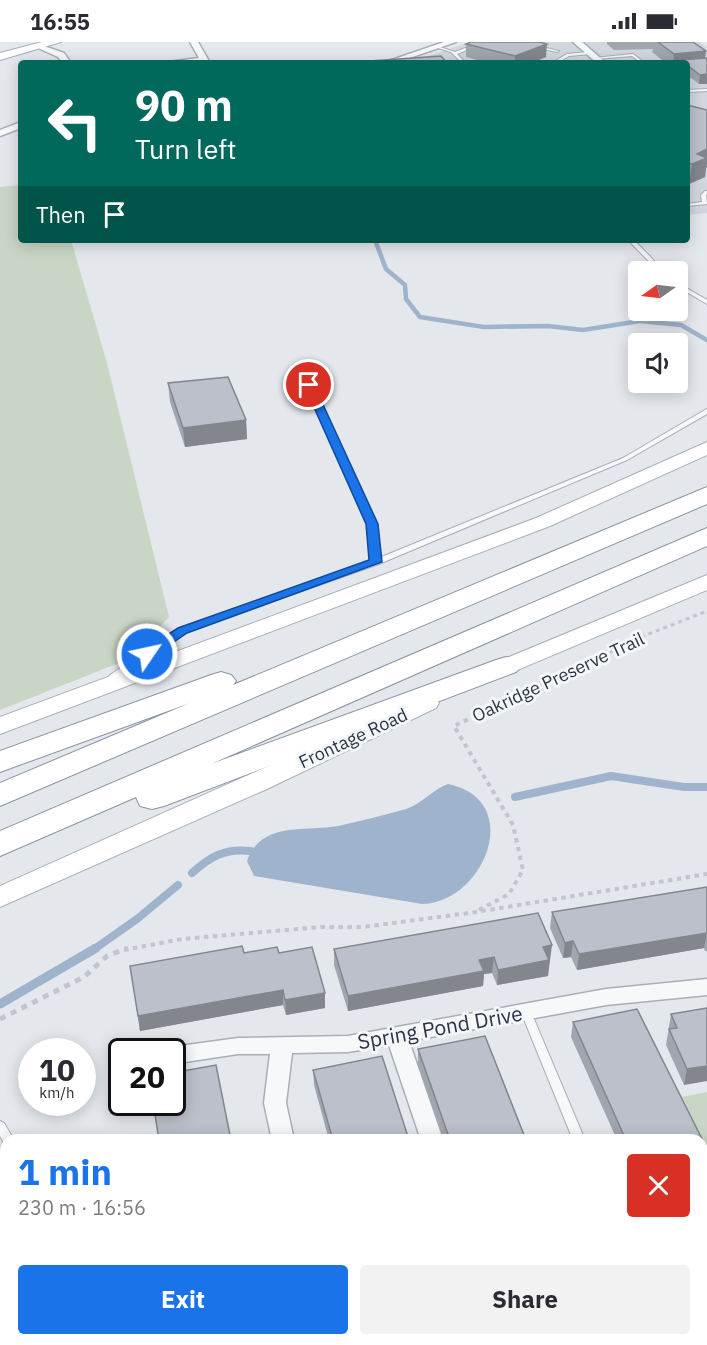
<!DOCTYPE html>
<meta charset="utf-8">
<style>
body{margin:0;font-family:"IBM Plex Sans",sans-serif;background:#f2f2f3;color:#2b2b33;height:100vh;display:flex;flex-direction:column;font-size:22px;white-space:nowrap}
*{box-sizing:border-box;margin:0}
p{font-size:20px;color:#7c7c81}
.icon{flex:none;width:33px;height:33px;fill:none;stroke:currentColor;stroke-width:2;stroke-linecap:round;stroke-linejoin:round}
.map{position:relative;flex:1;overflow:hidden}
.side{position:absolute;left:0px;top:1092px;width:708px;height:212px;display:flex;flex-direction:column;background:#fff;border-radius:18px 18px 0 0;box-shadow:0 3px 15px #0003}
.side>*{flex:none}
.banner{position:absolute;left:18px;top:18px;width:672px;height:183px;border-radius:6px;box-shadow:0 3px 15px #0003;background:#00695c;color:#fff;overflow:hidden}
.needle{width:39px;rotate:256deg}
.fabs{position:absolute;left:628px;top:219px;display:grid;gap:12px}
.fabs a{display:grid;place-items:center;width:60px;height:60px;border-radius:6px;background:#fff;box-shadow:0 3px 15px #0003;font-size:30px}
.speed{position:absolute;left:18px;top:996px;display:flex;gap:12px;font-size:30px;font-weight:700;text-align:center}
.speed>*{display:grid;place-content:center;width:78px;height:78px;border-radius:50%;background:#fff;box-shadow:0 3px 15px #0003;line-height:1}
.speed small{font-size:15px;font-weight:400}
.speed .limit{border:3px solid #111;border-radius:9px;background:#fff;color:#111}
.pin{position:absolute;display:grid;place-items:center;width:51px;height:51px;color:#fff;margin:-26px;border:3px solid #fff;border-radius:50%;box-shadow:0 2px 6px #0007}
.me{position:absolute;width:66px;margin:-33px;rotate:56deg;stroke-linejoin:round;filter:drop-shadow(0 0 4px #0008)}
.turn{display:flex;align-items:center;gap:21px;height:126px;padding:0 18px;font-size:27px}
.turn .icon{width:78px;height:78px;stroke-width:2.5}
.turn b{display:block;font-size:42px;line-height:51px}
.then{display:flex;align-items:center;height:57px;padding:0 18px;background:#0003;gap:12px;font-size:22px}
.round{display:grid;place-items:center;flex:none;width:63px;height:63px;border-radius:6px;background:#f2f2f3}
.overview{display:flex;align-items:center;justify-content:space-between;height:102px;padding:0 18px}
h1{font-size:36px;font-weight:700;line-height:45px;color:#1a73e8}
.primary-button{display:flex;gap:12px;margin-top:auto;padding:12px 18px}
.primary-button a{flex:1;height:69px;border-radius:6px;background:#1a73e8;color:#fff;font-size:24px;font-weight:700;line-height:69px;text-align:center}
.primary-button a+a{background:#f2f2f3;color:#2b2b33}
.status{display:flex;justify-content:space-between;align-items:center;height:42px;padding:0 30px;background:#fff;direction:ltr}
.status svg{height:16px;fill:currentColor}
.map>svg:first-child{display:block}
.built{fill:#d2d6de}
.green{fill:#c9d6c5}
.water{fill:#9fb4cc}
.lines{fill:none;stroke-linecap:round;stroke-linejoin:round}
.stream-far2{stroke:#9fb4cc;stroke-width:4.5}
.stream-far1{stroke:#9fb4cc;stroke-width:8}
.stream{stroke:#9fb4cc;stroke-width:9}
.lane-casing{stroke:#a9aeb7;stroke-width:2}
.street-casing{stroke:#a9aeb7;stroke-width:3}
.secondary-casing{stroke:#a9aeb7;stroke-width:2}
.highway-casing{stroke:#8b94a3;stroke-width:2}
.path-far2{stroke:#c2c5cb;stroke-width:3;stroke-dasharray:4 4;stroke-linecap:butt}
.path-far1{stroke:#c2c5cb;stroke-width:4;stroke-dasharray:4.5 4.5;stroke-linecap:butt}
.path{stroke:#c2c5cb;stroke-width:5;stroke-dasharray:6 6;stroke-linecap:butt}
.lane{fill:#f7f8fa;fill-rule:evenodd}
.street{fill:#f7f8fa;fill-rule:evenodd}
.secondary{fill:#fff;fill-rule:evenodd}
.highway{fill:#fff;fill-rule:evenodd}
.wall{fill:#a1a5ae}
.shaded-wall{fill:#83868d}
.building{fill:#bbc0ca;stroke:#83868d;stroke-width:1.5}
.route{fill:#1a73e8;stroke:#114b97;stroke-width:1.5}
.labels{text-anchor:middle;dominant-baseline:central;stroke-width:6;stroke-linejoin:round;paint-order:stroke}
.street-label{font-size:18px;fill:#2b3445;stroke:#f4f6f9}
.near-street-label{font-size:21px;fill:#2b3445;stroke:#f4f6f9}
</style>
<div class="status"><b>16:55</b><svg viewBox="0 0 49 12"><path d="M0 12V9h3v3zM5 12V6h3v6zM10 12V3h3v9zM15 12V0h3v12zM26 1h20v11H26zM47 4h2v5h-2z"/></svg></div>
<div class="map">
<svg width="707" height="1303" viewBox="0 0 707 1303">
<rect width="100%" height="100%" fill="#e4e7ec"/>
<!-- built -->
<path class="built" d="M471,0H699L707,5V171L687,173V21H406Z"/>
<!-- green -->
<path class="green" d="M21,143V198H71L107,321L169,575L129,617L0,668V145Z
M707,1050V1106L682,1055Z"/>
<!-- water -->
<path class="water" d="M448,742C526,758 484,861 422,862L254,834L247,819C261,779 304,790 338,784C361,779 384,773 406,767C423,761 432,748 448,742Z"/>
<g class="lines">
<!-- stream-far2 -->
<path class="stream-far2" d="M375,198L386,227L405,243L406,257L420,275L484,285L548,284L583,288L640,279L681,283L707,298"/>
<!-- stream-far1 -->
<path class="stream-far1" d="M515,755L611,734L684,745H707
M192,831C211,814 225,806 251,809
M93,908L137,877L178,843"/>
<!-- stream -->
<path class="stream" d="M0,962L96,906"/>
<defs>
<path id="lane" d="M481,0H487L457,12L466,21H462L451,10L435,5L437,4L455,10Z
M512,0H520L559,9L557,10Z
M589,10L590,12L569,14L557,21H552L567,12Z
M633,12L645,21H641L632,14L596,17L594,16Z
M707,47V49L687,50V48Z
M705,149H707V152L706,153L707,162L687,164V162L702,160L701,153Z
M628,198H634L665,230H659Z
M678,241L707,258V262L678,245Z
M309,341L312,343L376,482L379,516L623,416L705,368L707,367V372L627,418L379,522L185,590L116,637H110L109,635L110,633L179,586L372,519L368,482L306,343Z
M526,966L530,967L531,970L585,1098H573L521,970L522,967Z
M0,1079L4,1081L14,1098H6V1102L4,1101L0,1094Z
M0,1293H6V1298H17L15,1302L13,1303H0Z"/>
<path id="street" d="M190,0H198L210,21H160L199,16Z
M444,0H456L395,21H383Z
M573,0H582L606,21H597Z
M38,2L64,11L71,21H63L58,15L38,6Z
M21,80V86L0,94V88Z
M707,937V953L606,963L409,999L443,1098H421L389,1003L348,1010L292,1011L286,1061L294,1098H272L264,1061L270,1012H238L172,1022V1010H164L172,1005L238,996L348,994L606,947Z
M707,1158V1178L702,1179V1159Z
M314,1298H339L341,1303H315Z"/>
<path id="secondary" d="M42,0H61L0,18V11Z
M707,400V413L550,484L0,692V675L536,476Z
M707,533V548L496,637H480L476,632L480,627Z
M427,653L436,656L439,661L436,666L269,746L0,865V844Z"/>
<path id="highway" d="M707,445V462L0,764V741L190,661L0,730V709L211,633L221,630L231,633L236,639L233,643Z
M707,486V504L211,722L496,618L506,615L516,618L521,624L516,630L164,764L152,767L140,764L136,755L0,814V789Z"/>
</defs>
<!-- lane casing -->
<use href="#lane" class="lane-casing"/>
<!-- street casing -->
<use href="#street" class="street-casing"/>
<!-- secondary casing -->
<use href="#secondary" class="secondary-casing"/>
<!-- highway casing -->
<use href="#highway" class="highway-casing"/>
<!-- path-far2 -->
<path class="path-far2" d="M641,595L707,569"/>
<!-- path-far1 -->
<path class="path-far1" d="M479,868L509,852L523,828L513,783L454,684L644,594
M124,908L182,897L321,885H363L476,870L707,832"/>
<!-- path -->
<path class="path" d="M0,977L84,935L107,914L128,906"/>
<!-- lane -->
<use href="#lane" class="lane"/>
<!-- street -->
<use href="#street" class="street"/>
<!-- secondary -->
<use href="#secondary" class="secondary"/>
<!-- highway -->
<use href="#highway" class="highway"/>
</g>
<!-- wall -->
<path class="wall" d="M607,0H693L706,9L705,16H707V42H699L687,33V21H666L652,10L653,7L614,8L607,2Z
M466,2L546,15L531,21H489L466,15Z
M687,63L707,68V125L706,126L705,135L689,142L687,141Z
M168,341L246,378L247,397L185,405L170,360Z
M707,845V909H705L704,906L577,928L571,915L563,916L550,886L552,870Z
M334,907L550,918H549L548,934L497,943L492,931L484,932L483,944L348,969L334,923Z
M244,911H279L325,966L286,973L283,963L140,989L130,924Z
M707,966L684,1043L666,1003L671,972Z
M637,967L707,1107V1138L702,1140V1098H617L571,995L573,980Z
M418,1007L526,1098H444L418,1023Z
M313,1028L409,1098H329L314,1043Z
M363,1298H462L437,1303H365Z"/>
<!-- shaded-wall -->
<path class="shaded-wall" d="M547,2L546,15L531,21H515V14Z
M706,9L704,23L680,18V21H673L674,12Z
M707,32V42H699L700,33Z
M707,107V125L706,126L705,135L689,142L692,122L697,112Z
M246,378L247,397L185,405L183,386Z
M707,891L704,906L577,928L579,912Z
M573,899L571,915L563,916L565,901Z
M552,903L548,934L497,943L498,928L543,905Z
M494,915L492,931L484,932L483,944L348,969V954L479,918Z
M283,948V963L140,989L138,974Z
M325,951V966L286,973L285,958Z
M707,1024V1039L684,1043L687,1027Z
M707,1124V1138L702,1140V1125Z
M707,1229V1243L702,1244V1230Z
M395,1298H462L437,1303H369Z"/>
<!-- building -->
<path class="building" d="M471,0H540L547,2L515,14L466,2Z
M658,0H693L706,9L674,12Z
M441,14L447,21H373L371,19Z
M707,16V32L700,33L687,23V21H684L680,18Z
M687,63L707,68V107L697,112L707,116L692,122L687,121Z
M228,335L246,378L183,386L168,341Z
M707,845V891L579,912L573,899L565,901L552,870Z
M538,871L552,903L543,905L549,918L498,928L494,915L479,918L484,929L348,954L334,907Z
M242,904L244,911L277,905L279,911L312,905L325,951L285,958L283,948L138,974L130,924Z
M707,966V1024L687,1027L669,987L677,986L671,972Z
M637,967L707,1107V1124L702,1125V1098H626L573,980Z
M485,994L526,1098H450L418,1007Z
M382,1014L409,1098H333L313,1028Z
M216,1023L231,1098H159L153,1060H172V1031Z
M707,1176V1229L702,1230V1178Z
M191,1298H272L274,1303H192Z
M367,1298H395L369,1303Z"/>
<!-- route -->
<path class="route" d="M309,340L314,343L378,482L382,520L187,591L152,615H143V609L178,586L369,518L366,482L304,343Z"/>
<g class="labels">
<!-- street labels -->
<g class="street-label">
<text transform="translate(558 635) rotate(-25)">Oakridge Preserve Trail</text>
<text transform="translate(353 696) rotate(-25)">Frontage Road</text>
</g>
<!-- near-street labels -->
<g class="near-street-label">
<text transform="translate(440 985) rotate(-10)">Spring Pond Drive</text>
</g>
</g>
</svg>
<div class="fabs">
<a><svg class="needle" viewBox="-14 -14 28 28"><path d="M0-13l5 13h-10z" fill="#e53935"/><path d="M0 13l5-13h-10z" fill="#7c7c81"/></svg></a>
<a><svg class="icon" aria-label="sound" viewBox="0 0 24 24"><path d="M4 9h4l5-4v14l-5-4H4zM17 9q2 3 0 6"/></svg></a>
</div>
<div class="speed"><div>10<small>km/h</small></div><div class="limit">20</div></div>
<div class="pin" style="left:309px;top:343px;background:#d93025"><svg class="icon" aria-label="arrive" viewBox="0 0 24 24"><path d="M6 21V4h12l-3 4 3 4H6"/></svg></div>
<svg class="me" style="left:147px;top:612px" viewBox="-20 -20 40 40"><circle r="17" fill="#1a73e8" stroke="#fff" stroke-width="3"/><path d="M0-11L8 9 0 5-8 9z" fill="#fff"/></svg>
<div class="banner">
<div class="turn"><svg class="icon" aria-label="left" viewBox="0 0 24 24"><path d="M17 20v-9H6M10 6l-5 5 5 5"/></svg><div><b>90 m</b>Turn left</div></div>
<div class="then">Then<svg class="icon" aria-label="arrive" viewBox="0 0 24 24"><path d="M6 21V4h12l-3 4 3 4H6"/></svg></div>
</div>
<section class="side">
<div class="overview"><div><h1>1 min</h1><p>230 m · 16:56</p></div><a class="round" style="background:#d93025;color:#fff"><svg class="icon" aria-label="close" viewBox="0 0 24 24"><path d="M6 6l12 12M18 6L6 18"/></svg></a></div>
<div class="primary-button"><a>Exit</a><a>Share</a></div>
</section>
</div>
